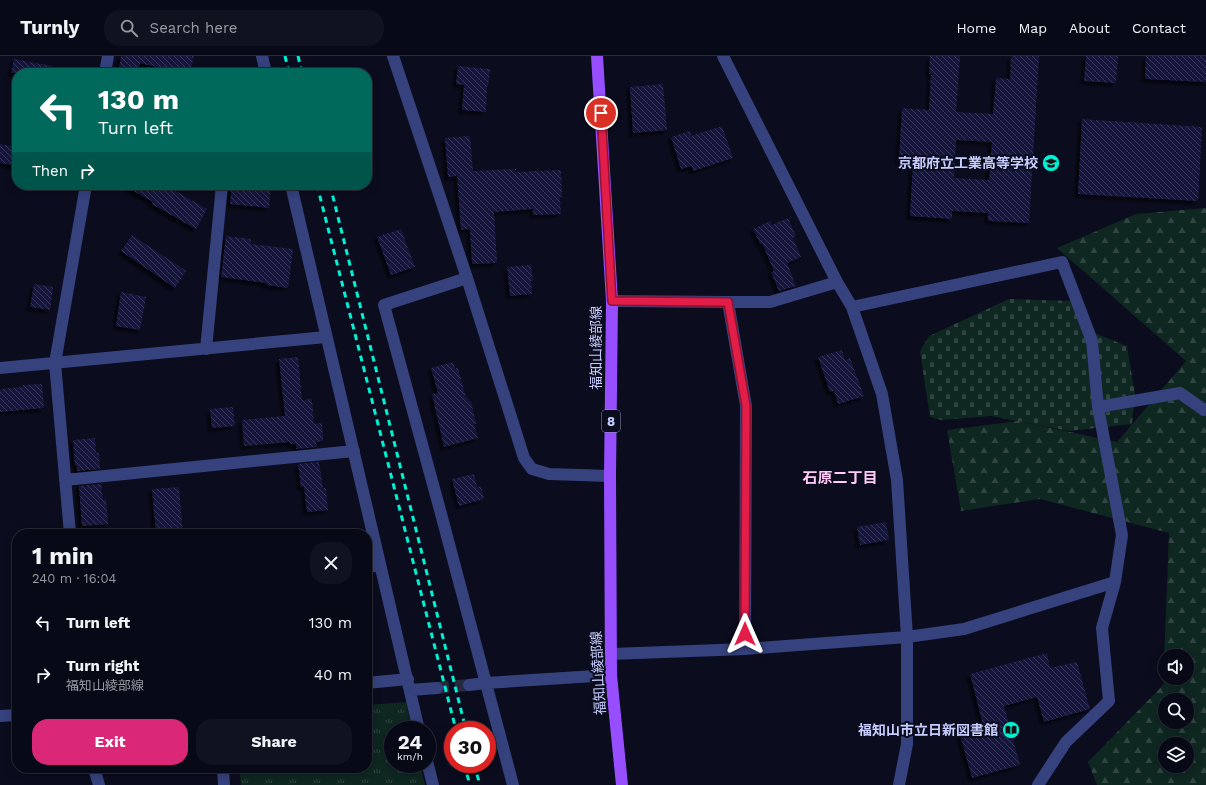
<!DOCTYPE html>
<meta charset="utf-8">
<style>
body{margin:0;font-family:"Work Sans","Noto Sans JP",sans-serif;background:#11121f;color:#f1f3f6;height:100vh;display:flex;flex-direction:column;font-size:15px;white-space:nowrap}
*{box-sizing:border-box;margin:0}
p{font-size:13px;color:#989aa1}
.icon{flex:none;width:22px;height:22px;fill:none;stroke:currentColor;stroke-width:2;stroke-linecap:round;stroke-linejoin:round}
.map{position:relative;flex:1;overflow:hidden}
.panel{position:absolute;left:12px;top:473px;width:360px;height:244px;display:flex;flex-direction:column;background:#080916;border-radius:16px;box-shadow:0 2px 10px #0003,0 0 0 1px #292a35}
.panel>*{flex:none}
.hud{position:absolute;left:12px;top:12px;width:360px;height:122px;border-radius:16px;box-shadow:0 2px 10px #0003,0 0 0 1px #292a35;background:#00695c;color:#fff;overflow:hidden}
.controls{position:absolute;left:1158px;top:593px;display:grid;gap:8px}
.controls a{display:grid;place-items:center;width:36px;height:36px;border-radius:50%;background:#080916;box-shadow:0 2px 10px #0003,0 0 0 1px #292a35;font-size:20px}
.speed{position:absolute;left:384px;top:665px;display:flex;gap:8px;font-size:20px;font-weight:700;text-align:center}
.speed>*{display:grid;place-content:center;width:52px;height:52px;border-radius:50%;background:#080916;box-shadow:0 2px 10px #0003,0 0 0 1px #292a35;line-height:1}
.speed small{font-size:10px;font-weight:400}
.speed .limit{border:6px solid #d22;background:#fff;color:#111}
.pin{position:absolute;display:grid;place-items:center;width:34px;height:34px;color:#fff;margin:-17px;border:2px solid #fff;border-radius:50%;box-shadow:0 1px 4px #0007}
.me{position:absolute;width:44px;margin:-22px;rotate:0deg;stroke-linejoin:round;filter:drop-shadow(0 0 3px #0008)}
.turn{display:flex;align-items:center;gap:14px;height:84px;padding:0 20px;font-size:18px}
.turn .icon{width:52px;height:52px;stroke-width:2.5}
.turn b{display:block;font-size:28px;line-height:34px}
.then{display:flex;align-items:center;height:38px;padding:0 20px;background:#0003;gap:8px;font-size:15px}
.round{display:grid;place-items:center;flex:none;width:42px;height:42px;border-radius:16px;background:#11121f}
.summary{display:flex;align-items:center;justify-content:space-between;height:68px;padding:0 20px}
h1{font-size:24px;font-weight:700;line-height:30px}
.button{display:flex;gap:8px;margin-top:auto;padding:8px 20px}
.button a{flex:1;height:46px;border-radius:16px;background:#db2777;color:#fff;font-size:16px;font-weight:700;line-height:46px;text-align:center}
.button a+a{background:#11121f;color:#f1f3f6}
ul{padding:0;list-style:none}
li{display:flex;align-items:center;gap:12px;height:52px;padding:0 20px}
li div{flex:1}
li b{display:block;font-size:15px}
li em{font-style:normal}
header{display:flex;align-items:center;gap:24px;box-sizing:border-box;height:56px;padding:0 20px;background:#080916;border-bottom:1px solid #292a35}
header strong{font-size:19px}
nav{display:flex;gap:22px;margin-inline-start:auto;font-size:14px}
.search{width:280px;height:36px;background:#11121f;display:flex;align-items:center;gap:10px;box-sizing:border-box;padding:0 14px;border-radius:16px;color:#989aa1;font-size:15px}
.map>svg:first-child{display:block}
.grass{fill:url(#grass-tufts)}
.forest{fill:url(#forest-firs);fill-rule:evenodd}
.cemetery{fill:url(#cemetery-stones)}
.building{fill:url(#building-back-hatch);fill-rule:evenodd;filter:url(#shadow)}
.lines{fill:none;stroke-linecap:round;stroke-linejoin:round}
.minor-tunnel{stroke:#27293f;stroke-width:12;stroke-dasharray:12 6;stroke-linecap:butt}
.minor{stroke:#35427d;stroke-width:12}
.major{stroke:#964eff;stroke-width:12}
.rail{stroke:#00f2d5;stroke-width:3;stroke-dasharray:6 5;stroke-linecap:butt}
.route-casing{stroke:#92132f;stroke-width:10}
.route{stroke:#e11d48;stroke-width:7}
.labels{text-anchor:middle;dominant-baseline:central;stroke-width:4;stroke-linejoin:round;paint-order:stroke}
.shield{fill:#0b0c1d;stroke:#8f93bb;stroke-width:1}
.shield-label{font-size:13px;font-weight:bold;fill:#c7cdff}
.poi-label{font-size:14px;font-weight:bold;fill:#c7cdff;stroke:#0b0c1d;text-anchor:end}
.street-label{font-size:14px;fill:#c7cdff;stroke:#0b0c1d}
.neighbourhood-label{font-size:15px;font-weight:bold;fill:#ffc9f7;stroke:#0b0c1d}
</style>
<header>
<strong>Turnly</strong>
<div class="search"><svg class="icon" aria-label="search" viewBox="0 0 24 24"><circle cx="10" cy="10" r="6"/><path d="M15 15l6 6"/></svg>Search here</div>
<nav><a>Home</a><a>Map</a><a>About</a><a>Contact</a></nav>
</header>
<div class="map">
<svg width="1206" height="729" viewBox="0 0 1206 729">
<defs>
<pattern id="grass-tufts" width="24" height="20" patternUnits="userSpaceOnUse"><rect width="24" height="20" fill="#0e2720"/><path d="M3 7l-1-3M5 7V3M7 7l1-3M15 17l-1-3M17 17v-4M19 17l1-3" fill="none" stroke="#304541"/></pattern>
<pattern id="forest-firs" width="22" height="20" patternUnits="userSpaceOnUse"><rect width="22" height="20" fill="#0e2720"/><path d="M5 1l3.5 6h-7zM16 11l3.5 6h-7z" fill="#304541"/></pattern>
<pattern id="cemetery-stones" width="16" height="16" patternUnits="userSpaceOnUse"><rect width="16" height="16" fill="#0e2720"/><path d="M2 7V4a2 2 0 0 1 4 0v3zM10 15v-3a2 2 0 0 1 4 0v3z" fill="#304541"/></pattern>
<pattern id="building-back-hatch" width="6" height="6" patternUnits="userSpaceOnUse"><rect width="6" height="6" fill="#17183e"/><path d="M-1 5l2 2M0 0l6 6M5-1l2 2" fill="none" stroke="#37385b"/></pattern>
<filter id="shadow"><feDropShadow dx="-3.5" dy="3.5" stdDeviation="1" flood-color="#0009"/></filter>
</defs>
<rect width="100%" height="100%" fill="#0b0c1d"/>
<!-- grass -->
<path class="grass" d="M406,646L412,674H393V708H420L425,729H241L239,712H367V649Z"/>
<!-- forest -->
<path class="forest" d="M1206,152V729H1097L1088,706L1163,629L1169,477L1040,443L961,455L947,374L1018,365L1117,386L1186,305L1057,192L1136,158ZM1165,600H1187V622H1165ZM1165,644H1187V666H1165ZM1165,688H1187V710H1165Z"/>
<!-- cemetery -->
<path class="cemetery" d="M1009,243L1075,245L1083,269L1097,278L1127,290L1135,338L1132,368L1069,375L991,360L941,364L930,361L920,295L929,280Z"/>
<!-- building -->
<path class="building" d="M121,0H194L190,17H182L140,7L138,17H118Z
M930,0H960L956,56L993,58L996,22L1010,23L1011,0H1039L1029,167L988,165V157L952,155V163L910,160L913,107L899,106L902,52L929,54L931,18H929ZM956,84L992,86L989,124L954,122Z
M1086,0H1118L1116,27L1084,25Z
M1146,0H1206V26L1145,23Z
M14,3L52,10V17H11Z
M458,10L490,13L488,31H487L486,56L462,54L464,29L456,28Z
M663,28L667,74L633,77L630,31Z
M1082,63L1202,71L1198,145L1078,138Z
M722,70L733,102L693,115L692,110L681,113L671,81L690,75L691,80Z
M470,80L473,115L516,113V116L561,114L562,141H560L561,158L533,159V153L494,156L497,207L472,208L470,173L461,174L457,120L448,121L445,82Z
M0,88L17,91V110L0,107Z
M123,129H165L207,153L196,173L152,148L153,146Z
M232,129H271L269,152L230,148Z
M788,162L796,180L793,182L801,201L787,207L796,230L779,235L771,216L774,215L762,187L760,188L753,173L770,165L772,169Z
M401,173L415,211L391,219L377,181Z
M132,179L186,215L175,232L121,195Z
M226,180L251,183V188L293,193L288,232L266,229V227L221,221Z
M531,209L533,225H531L532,238L510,240L507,211Z
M34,228L53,231L50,254L30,251Z
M121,236L146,241L140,274L116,270Z
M842,294L845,304L850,302L864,340L838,348L834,335L830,336L818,301Z
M298,301L302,344L312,343L314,368L322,367L323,385L316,386L317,391L296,393V388H290V386L244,390L242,364L285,360L279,303Z
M453,306L455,312H458L466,342H468L469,345H471L476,368H474L478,382L444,391L432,338L438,337L431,312Z
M42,328L44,352L0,356V333L23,331L22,329Z
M233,351L235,370L212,372L210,353Z
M95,382L96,397L99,396L100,413L77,415V410H75L73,384Z
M319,406L323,432H326L328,454L307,456L304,430L301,431L298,408Z
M474,418L477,431L481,430L484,443L459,450L452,423Z
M101,428L103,444L106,443L108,468L82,470L79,430Z
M179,431L183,478H156L152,433Z
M886,466L889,484L860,489L857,471Z
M1047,597L1050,612L1077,606L1090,653L1044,666L1037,641L1004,650L1020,709L972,722L959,675L983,668L970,618Z"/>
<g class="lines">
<!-- minor-tunnel -->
<path class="minor-tunnel" d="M437,632L469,629"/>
<!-- minor -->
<path class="minor" d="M262,0L266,17
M393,0L467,222L524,402L532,413L549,418L610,420
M723,0L837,226L852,251L882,338L897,424L907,581V688L899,729
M105,17L108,0
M291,129L419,674
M467,222L384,249L440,454L513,729
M612,245L728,246L746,350L745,593
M728,246H770L837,226
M852,251L1062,206L1092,285L1098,351L1180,337L1204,354L1206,353
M206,293L222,129
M0,312L326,281
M65,424L354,395
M70,478L55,307L86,129
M367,511L380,509
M611,598L745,593L907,581L964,573L1115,526L1122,479L1098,351
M367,627L408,623
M469,629L486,627L611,619
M410,634L437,632
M0,660L17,659
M427,705L433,729
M94,712L99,729
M223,712L224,729
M1038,729L1066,686L1109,645L1102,572L1115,526"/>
<!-- major -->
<path class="major" d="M597,0L612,245L610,420L611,619L622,729"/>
<!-- rail -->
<path class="rail" d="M285,0L289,17
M298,0L302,17
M317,129L456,674
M330,129L466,674
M464,708L470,729
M474,708L480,729"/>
</g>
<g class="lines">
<defs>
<path id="route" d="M601,57L612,245L728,246L746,350L745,578"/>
</defs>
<!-- route casing -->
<use href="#route" class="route-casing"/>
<!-- route -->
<use href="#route" class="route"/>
</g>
<!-- icons -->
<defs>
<symbol id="school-disc" viewBox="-11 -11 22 22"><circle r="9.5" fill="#00f2d5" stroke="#0b0c1d"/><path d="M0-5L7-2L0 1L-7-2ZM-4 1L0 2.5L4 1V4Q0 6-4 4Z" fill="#111"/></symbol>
<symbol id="library-disc" viewBox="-11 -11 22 22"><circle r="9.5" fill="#00f2d5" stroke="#0b0c1d"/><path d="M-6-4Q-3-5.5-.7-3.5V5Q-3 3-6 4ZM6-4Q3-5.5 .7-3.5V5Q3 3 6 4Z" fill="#111"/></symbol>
</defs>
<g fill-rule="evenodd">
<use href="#school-disc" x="1041" y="97" width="20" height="20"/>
<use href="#library-disc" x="1001" y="664" width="20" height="20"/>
</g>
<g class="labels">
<!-- shield labels -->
<rect class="shield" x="602" y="354" width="18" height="22" rx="3"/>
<g class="shield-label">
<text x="611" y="365">8</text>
</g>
<!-- poi labels -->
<g class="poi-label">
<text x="1038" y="107">京都府立工業高等学校</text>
<text x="998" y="674">福知山市立日新図書館</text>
</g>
<!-- street labels -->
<g class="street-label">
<text transform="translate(596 292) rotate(-90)">福知山綾部線</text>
<text transform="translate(598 617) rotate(-93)">福知山綾部線</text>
</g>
<!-- neighbourhood labels -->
<g class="neighbourhood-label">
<text x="840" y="422">石原二丁目</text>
</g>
</g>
</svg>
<div class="controls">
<a><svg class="icon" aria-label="sound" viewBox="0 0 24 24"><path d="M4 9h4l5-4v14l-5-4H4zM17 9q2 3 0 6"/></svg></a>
<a><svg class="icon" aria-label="search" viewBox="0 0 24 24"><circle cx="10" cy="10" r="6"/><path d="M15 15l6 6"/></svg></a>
<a><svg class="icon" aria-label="layers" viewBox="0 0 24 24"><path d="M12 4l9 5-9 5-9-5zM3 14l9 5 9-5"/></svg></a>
</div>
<div class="speed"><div>24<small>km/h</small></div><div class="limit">30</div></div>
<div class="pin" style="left:601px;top:57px;background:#d93025"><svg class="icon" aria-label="arrive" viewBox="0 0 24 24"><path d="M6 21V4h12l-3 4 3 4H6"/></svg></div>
<svg class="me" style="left:745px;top:578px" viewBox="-20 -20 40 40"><path d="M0-17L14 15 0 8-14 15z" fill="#e11d48" stroke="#fff" stroke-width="4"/></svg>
<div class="hud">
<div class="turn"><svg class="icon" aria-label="left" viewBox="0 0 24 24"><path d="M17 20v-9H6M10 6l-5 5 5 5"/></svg><div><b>130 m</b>Turn left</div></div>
<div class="then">Then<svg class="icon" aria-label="right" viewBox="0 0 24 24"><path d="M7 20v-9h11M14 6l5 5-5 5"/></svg></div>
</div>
<section class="panel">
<div class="summary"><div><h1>1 min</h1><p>240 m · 16:04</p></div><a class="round"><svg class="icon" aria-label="close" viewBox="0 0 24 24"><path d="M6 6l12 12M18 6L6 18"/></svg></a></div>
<ul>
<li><svg class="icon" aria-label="left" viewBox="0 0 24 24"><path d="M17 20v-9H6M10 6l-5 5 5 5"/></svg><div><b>Turn left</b></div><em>130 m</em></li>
<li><svg class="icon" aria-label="right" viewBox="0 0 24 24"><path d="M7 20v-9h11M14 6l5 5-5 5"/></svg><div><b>Turn right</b><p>福知山綾部線</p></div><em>40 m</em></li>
</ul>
<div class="button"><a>Exit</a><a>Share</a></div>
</section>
</div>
